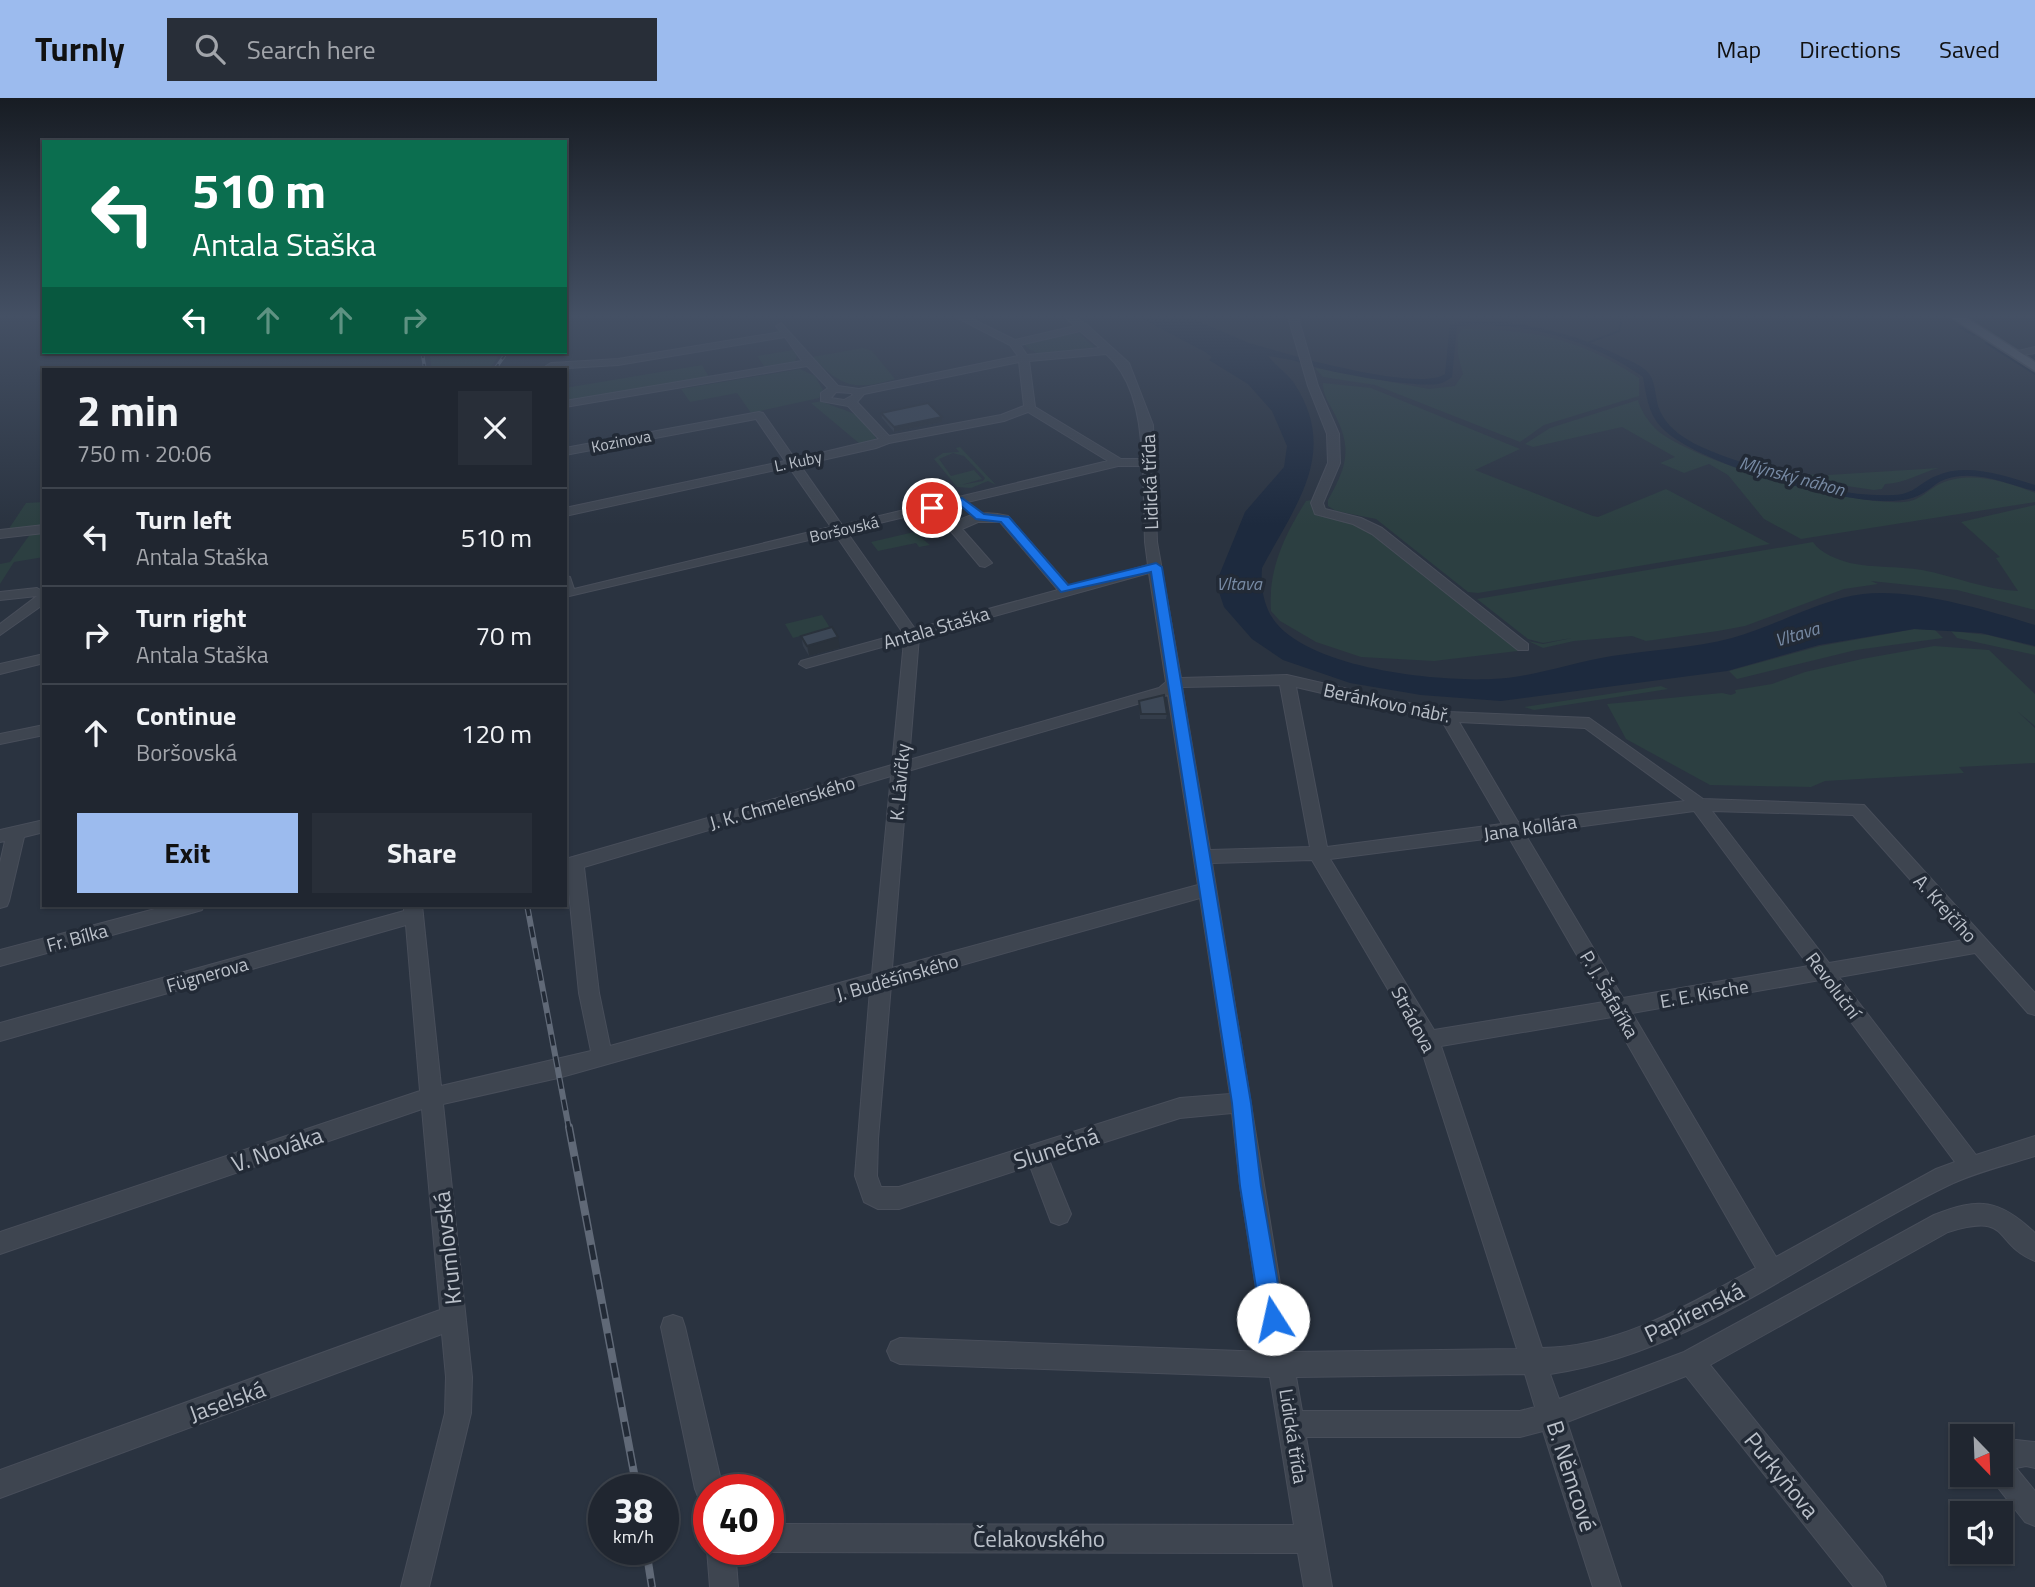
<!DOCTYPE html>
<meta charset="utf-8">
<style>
body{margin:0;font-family:"Titillium Web",sans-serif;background:#282e38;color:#f1f3f6;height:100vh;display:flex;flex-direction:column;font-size:26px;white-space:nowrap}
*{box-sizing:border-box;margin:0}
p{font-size:23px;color:#a2a5ab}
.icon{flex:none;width:38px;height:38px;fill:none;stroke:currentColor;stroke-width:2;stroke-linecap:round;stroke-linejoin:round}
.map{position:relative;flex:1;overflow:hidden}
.panel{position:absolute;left:42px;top:270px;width:525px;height:539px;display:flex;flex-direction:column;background:#202630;border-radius:0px;box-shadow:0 2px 5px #0004,0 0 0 2px #3d434c}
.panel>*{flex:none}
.top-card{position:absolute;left:42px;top:42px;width:525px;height:214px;border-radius:0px;box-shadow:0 2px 5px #0004,0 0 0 2px #3d434c;background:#0b6e4f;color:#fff;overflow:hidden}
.needle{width:46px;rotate:157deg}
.tools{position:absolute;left:1950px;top:1326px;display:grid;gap:14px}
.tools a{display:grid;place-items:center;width:63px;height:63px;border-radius:0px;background:#202630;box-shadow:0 2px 5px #0004,0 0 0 2px #3d434c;font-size:35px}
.speed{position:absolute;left:588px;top:1376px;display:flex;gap:14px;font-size:35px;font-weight:700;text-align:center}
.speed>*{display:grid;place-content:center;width:91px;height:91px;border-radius:50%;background:#202630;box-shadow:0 2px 5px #0004,0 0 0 2px #3d434c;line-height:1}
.speed small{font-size:18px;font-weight:400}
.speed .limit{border:10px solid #d22;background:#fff;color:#111}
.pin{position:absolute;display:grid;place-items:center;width:60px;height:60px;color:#fff;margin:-30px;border:4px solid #fff;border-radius:50%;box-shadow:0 2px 7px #0007}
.me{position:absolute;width:77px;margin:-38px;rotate:350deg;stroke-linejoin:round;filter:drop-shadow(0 0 5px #0008)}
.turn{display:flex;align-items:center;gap:24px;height:147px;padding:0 35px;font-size:32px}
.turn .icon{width:91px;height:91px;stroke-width:2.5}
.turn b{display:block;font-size:49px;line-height:60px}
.lanes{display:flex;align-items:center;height:66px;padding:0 35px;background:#0003;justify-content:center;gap:35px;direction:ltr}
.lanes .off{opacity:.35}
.round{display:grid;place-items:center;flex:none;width:74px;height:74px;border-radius:0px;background:#282e38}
.headline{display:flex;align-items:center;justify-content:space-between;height:119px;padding:0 35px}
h1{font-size:42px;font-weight:700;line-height:52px}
.button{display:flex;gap:14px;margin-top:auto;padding:14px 35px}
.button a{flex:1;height:80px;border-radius:0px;background:#9cbbee;color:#111;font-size:28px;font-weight:700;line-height:80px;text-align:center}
.button a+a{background:#282e38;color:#f1f3f6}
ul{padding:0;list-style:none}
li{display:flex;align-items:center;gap:21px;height:98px;padding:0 35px;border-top:2px solid #3d434c}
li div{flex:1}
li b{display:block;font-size:26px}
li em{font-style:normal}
header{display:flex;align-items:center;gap:42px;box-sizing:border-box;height:98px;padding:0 35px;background:#9cbbee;color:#111}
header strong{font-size:33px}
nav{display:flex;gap:38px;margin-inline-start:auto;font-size:24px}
.search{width:490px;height:63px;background:#282e38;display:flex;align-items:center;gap:18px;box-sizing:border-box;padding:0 24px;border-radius:0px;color:#a2a5ab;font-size:26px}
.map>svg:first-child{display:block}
.green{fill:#2c3f41;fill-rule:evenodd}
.water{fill:#1d2a3e}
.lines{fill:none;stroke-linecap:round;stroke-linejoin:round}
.stream{stroke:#1d2a3e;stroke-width:2}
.canal{fill:#1d2a3e;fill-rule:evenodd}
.minor-casing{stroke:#484e5a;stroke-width:2}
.major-casing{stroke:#484e5a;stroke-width:3}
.minor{fill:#3e4550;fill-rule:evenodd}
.major{fill:#5c6470;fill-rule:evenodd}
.rail-far2-casing{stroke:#606977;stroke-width:3.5}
.rail-far1-casing{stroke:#606977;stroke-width:6}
.rail-casing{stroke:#606977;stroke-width:8}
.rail-far2{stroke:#222a36;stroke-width:2;stroke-dasharray:6;stroke-linecap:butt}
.rail-far1{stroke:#222a36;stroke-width:3.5;stroke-dasharray:11;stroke-linecap:butt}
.rail{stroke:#222a36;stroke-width:5;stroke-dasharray:15;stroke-linecap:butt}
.wall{fill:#343d4a}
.shaded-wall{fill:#2a323c}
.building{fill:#3c4756;stroke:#2a323c;stroke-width:2}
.route{fill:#1a73e8;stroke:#114b97;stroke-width:2}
.labels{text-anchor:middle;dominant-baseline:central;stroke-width:7;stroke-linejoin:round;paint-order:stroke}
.far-street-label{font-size:16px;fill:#bbc1ca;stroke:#222a36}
.far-water-label{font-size:18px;font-style:italic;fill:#788ba5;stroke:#222a36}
.street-label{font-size:19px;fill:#bbc1ca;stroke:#222a36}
.near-street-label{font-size:23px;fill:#bbc1ca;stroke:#222a36}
</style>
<header>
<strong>Turnly</strong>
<div class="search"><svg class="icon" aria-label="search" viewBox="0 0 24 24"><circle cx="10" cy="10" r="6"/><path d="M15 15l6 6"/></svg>Search here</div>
<nav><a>Map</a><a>Directions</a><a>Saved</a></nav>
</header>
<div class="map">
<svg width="2035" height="1489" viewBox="0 0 2035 1489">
<rect width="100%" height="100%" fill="#2a3340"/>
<!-- green -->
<path class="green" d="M1463,231C1535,232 1579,240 1639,280V298L1544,327L1520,344L1375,287L1323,279L1315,270L1429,291L1455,288L1463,276L1458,257V236Z
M1074,235H1079L1094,249C1073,257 1037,264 1023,245Z
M863,250L872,253L895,281C854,293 842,289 812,259Z
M793,252L797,257L795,264L766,271L757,258Z
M429,254H495L498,259L489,271H432Z
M702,267L710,281L565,303V290Z
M800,271L815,278L823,292L819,300L751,315L737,295L690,304L681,291Z
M1323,285L1371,290L1520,351L1475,372L1593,418L1598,419L1666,391L1770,446L1478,495L1468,494L1376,421L1336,413L1328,408V402C1349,365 1352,348 1332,311C1327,302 1323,295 1323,285Z
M1638,302C1641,313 1649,325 1658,333C1700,366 1850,408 1904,404C1919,403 1924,395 1936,388C1966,371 2005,383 2035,395V404L1801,441L1764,421L1728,377L1709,366L1684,375L1660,365L1675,359L1622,329L1533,349L1525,346L1550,330Z
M822,303C843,314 867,313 876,341L860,346L811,305Z
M960,349L996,387L988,383L971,390L957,389L934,361L943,355L959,354L956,350ZM953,355L964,358L985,380L983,383L961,387L982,381L974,372L951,378L939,361Z
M1939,370C1919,375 1907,385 1885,386L1882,391L1874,392L1819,384L1797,376L1828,377Z
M1311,402L1316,417L1361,427L1526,552L1434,563L1361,559L1316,544L1280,523L1271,513C1268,472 1284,438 1306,403Z
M44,404V428L8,432L26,405Z
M2035,407V512L1957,492L1871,483L1878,486L1844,491L1745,528L1718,533L1646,543L1632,538L1574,543L1543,550L1528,543L1543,546L1572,540L1543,545L1528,541L1477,501L1813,444C1821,456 1837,461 1850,465C1873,470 1898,468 1922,472C1954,478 1986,492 2018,493L1996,460L2000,459L1961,424Z
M44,434V459L14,464L0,486V466L10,464L31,435Z
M914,434L930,447L919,449L916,445L878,453L871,444Z
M822,517L830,530L793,540L785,526Z
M1915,531L1935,532L1943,540L1856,552L1737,581L1729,573L1820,548Z
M1951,533L1988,537L2035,549V557L1957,540Z
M1934,548L1989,552L2035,596V628L2017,613L2035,630V665L1959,669L1964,675L1825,683L1811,689L1710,687L1626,641L1607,606L1722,595L1731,597L1736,595L1735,592L1772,586L1805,574L1862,561Z
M1661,588L1668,591L1534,612L1524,609Z"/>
<!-- water -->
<path class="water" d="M1139,219H1188L1249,245L1302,260L1303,264L1268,258C1275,267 1287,275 1294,285C1340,355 1295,407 1262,470C1261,484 1262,498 1268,512C1293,570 1436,584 1492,581C1532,580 1572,564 1612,558C1651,552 1694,550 1732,540C1777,528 1817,502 1863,496C1913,490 1987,512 2035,527V548L1981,535L1914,531L1819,547L1727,573L1501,603L1421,597L1350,585L1283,562L1252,541L1224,509L1216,485L1245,414L1284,369L1287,348L1272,313L1248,286L1209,262L1212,259L1205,254Z"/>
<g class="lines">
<!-- stream -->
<path class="stream" d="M1959,229L1974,237
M1587,245L1619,233L1622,219
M1986,245L2035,276
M2035,257L2032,260L2035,263"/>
<!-- canal -->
<path class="canal" d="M1476,222C1527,224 1578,236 1624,260C1631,263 1646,270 1650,277C1656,286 1655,302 1660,313C1672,341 1712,354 1738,363C1786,380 1842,400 1894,397C1915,396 1919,385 1936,378C1967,364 2005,378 2035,387V393C2007,386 1975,371 1946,381C1939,383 1934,388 1928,392C1916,401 1901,403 1887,403C1835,403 1697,367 1661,329C1648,315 1646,296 1643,279C1591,242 1522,222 1457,228L1452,279C1448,282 1443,285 1438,286C1412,290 1310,272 1289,260L1293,258C1321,265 1423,292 1445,276L1450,226Z"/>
<defs>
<path id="minor" d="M956,219H968L1015,242L1075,228L1065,219H1076L1087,227L1129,265L1153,327L1157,444L1181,580L1287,577L1448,614L1589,620L1703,701L1864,707L2035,895V917L2028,915L1975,855L1839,879L1976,1057L2035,1038V1058C2007,1067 1976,1074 1949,1087C1816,1151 1700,1254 1550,1276L1559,1301L1684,1254L1934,1117C1979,1099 1999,1101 2035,1135V1163C1991,1145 2013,1114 1948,1134L1710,1267L1882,1479L1886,1489H1854L1686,1278L1567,1324L1621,1489H1593L1543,1333L1520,1339H1306L1332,1489H1304L1298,1455L768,1454L760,1451H768V1426L1294,1427L1270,1279L900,1266L891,1262L887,1253L891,1244L900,1240L1266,1254L1240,1088L1232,1015L1180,1020L1049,1062L1071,1116L1067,1124L1059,1127L1051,1124L1030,1068L899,1111H878L864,1104L855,1078L870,892L558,980L443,1006L472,1279L471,1315L429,1489H401L445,1315L446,1279L442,1236L0,1400V1372L440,1212L422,1011L0,1156V1134L420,993L406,827L0,943V925L404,813V807H422L441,988L591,953L579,895L566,765L569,760L892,667L904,543L806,570L799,566L801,563L903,535L835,436L565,499V478L570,479L574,491L831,429L789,369L565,418V410L785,363L756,321L565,357V350L759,314L763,315L795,361L879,341L848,308L821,303V295L828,290L807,268L565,309V303L802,263L785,239L618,267L551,271L546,268L551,265L618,261L781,234L776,228L781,225L838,288L859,291L1018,258L1010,247ZM1080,233L1100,250L1027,257L1020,247ZM1106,256C1135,281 1141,325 1142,361H1121L1035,309L1029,263ZM1019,264L1024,308L1001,317L889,338L857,304L864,296ZM836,294L851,295L853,297L844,302L831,300ZM1028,314L1108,363L842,427L800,367L876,350L889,345L1004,323ZM1118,368H1143L1145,444L1148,467L1070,489L1008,418C988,413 963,414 949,431L980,468L985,469L992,465L962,431L978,424H1000L1058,492L915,531L846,433ZM1149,475L1166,584L1159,590L909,662L919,539ZM1280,587L1310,749L1210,752L1182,589ZM1296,589L1442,623L1502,726L1327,749ZM1168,597L1198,787L892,870L908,673ZM1459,624L1585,630L1685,703L1518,724ZM891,678L872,876L610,948L599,895L584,769ZM1694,713L1809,868L1623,900L1525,736ZM1712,713L1853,717L1964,842L1829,865ZM1508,738L1604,904L1434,932L1330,761ZM1312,762L1419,944L1517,1251L1291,1254L1212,765ZM1200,800L1230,996L1180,1000L899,1089H881L877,1078L878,1041L891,887ZM1820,882L1955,1064L1936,1071L1776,1159L1632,915ZM1612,919L1756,1170C1690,1206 1620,1249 1542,1250L1441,948ZM1525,1276L1535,1309L1520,1313H1302L1296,1279Z
M1288,219H1298L1318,288L1339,336L1340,365L1323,405L1325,411L1361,420L1382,430L1528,546V552H1518L1372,436L1353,426L1315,416L1311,405L1328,365L1327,336L1308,288Z
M2035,249V255L2014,258L2009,255Z
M44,427V435L0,440V432Z
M37,490L44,494V506L0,537V526L37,498L0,502V494Z
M44,556V565L0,576V566Z
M44,627V637L0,646V636Z
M44,722V734L24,739L9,803L7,808L0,810V765L5,743L0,744V732Z
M170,807H204L202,812L195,814L0,868V852Z
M673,1217L682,1220L685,1229L723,1391H709V1405L699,1401L695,1391L661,1229L664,1220Z
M2016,1342L2035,1344V1370L2026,1368L2016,1370L2035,1393V1428L2025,1424L1988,1377H2000V1349Z
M709,1446V1451H735L738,1489H710L707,1451Z"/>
<path id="major" d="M1951,219H1965L2035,264V273Z"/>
</defs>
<!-- minor casing -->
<use href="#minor" class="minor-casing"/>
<!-- major casing -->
<use href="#major" class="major-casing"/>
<!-- minor -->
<use href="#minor" class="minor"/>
<!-- major -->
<use href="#major" class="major"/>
<defs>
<path id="rail-far2" d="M422,254L425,271
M495,271L507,254"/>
<path id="rail-far1" d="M527,807L569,1031"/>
<path id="rail" d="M569,1029L637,1391
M646,1451L652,1489"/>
</defs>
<!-- rail-far2 casing -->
<use href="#rail-far2" class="rail-far2-casing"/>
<!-- rail-far1 casing -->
<use href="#rail-far1" class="rail-far1-casing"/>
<!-- rail casing -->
<use href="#rail" class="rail-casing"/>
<!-- rail-far2 -->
<use href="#rail-far2" class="rail-far2"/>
<!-- rail-far1 -->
<use href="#rail-far1" class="rail-far1"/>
<!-- rail -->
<use href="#rail" class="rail"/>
</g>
<!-- wall -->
<path class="wall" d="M881,315L942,324L894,334L882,320Z
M801,538L840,550L809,558L803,548Z
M1139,603L1167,616L1166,621H1140Z"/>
<!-- shaded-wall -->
<path class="shaded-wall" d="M942,319V324L894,334V329Z
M838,539L840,550L809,558L807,548Z"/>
<!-- building -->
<path class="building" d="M928,305L942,319L894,329L881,315Z
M832,529L838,539L807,548L801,538Z
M1164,597L1167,616H1141L1139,603Z"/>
<!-- sky -->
<linearGradient id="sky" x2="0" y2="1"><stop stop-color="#171c23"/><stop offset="0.51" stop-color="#445064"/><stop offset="1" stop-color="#445064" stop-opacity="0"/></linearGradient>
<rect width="2035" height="427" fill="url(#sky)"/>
<!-- route -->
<path class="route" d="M962,400L984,416L1009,419L1068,487L1156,465L1162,469L1251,1005L1261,1088L1284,1221L1281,1229L1273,1233L1265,1229L1261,1221L1240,1088L1232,1005L1151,474L1061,494L1001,424L976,421L960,407L932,414L926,410Z"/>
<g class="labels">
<!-- far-street labels -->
<g class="far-street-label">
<text transform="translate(621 343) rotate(-11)">Kozinova</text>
<text transform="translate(798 363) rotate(-12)">L. Kuby</text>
<text transform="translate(844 431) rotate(-13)">Boršovská</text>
</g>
<!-- far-water labels -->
<g class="far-water-label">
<text transform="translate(1792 378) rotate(15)">Mlýnský náhon</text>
<text x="1239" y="485">Vltava</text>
<text transform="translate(1797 536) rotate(-17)">Vltava</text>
</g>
<!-- street labels -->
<g class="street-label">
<text transform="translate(1149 384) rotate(-92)">Lidická třída</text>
<text transform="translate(936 529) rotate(-16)">Antala Staška</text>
<text transform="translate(1387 604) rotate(12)">Beránkovo nábř.</text>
<text transform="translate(899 684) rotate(-85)">K. Lávičky</text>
<text transform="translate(782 704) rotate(-16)">J. K. Chmelenského</text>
<text transform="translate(1530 729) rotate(-8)">Jana Kollára</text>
<text transform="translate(1946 810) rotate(48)">A. Krejčího</text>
<text transform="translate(77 839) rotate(-15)">Fr. Bílka</text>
<text transform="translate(207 876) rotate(-16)">Fügnerova</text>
<text transform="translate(897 879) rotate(-16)">J. Buděšínského</text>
<text transform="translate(1834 887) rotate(53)">Revoluční</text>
<text transform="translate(1704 895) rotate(-10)">E. E. Kische</text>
<text transform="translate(1610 896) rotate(60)">P. J. Šafaříka</text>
<text transform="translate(1414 921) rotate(62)">Strádova</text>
<text transform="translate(1294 1338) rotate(81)">Lidická třída</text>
</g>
<!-- near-street labels -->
<g class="near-street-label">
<text transform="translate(1056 1050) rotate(-18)">Slunečná</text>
<text transform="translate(277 1051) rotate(-19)">V. Nováka</text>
<text transform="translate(447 1150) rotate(-96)">Krumlovská</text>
<text transform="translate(1694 1214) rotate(-26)">Papírenská</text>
<text transform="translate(227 1303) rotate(-20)">Jaselská</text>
<text transform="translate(1782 1377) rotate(51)">Purkyňova</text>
<text transform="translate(1572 1378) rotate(72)">B. Němcové</text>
<text x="1039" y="1440">Čelakovského</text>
</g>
</g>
</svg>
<div class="tools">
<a><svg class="needle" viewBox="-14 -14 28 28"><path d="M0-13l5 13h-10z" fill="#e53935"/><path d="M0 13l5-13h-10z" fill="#a2a5ab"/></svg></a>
<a><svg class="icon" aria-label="sound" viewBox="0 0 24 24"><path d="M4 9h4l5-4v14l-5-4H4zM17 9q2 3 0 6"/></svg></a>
</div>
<div class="speed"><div>38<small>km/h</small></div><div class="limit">40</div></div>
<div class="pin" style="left:932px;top:410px;background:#d93025"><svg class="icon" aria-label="arrive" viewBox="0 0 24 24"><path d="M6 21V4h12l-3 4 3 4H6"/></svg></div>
<svg class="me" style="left:1273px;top:1221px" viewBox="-20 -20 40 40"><circle r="19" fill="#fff"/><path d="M0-13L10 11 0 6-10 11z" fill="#1a73e8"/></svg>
<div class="top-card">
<div class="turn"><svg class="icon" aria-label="left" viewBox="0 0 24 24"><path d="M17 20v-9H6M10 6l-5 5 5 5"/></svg><div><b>510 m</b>Antala Staška</div></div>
<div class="lanes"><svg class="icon" aria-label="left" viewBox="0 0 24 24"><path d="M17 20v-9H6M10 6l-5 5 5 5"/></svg><svg class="icon off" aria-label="ahead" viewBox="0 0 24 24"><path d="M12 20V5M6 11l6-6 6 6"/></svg><svg class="icon off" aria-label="ahead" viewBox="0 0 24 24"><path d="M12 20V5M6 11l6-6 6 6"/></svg><svg class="icon off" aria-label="right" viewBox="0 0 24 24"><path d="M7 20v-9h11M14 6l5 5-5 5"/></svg></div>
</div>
<section class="panel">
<div class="headline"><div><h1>2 min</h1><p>750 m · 20:06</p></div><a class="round"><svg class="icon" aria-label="close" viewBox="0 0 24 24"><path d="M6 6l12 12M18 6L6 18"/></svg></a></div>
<ul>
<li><svg class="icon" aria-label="left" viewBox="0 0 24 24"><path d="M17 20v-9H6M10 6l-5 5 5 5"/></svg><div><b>Turn left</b><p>Antala Staška</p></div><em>510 m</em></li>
<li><svg class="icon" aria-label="right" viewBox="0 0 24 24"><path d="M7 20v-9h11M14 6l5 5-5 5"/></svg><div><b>Turn right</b><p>Antala Staška</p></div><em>70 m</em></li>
<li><svg class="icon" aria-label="ahead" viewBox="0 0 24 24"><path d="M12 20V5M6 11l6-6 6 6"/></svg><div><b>Continue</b><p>Boršovská</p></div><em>120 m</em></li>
</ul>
<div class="button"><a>Exit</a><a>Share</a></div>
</section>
</div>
